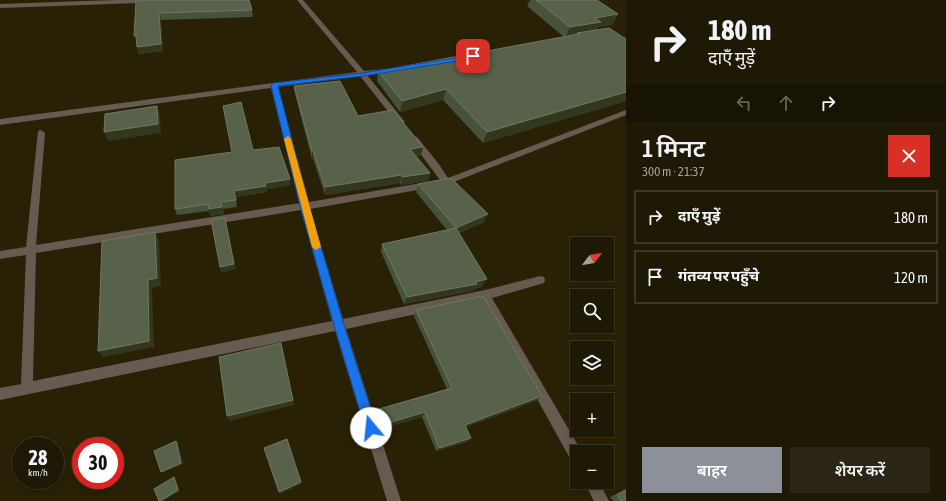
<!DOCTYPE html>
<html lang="hi">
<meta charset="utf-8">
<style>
body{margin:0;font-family:"Asap Condensed","Noto Sans Devanagari",sans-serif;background:#2b2613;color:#f1f3f6;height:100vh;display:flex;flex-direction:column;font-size:15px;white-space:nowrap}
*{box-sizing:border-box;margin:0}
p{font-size:13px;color:#a1a09a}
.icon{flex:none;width:22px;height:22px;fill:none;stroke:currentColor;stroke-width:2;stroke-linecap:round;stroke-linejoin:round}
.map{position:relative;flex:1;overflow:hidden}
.panel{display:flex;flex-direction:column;background:#1e1904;width:320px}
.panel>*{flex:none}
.banner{background:#1e1904;color:#f1f3f6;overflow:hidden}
.needle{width:26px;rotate:59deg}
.controls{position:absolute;left:570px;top:237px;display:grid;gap:8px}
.controls a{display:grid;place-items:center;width:44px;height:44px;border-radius:0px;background:#1e1904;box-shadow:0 2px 6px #0003,0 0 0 1px #3c3826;font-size:20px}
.speed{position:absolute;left:12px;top:437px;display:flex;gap:8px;font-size:20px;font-weight:700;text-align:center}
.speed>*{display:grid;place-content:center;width:52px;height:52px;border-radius:50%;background:#1e1904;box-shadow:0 2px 6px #0003,0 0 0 1px #3c3826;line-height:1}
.speed small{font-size:10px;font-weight:400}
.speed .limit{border:6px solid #d22;background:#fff;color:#111}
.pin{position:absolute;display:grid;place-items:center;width:34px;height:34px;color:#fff;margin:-17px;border-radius:8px;box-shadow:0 2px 6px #0006}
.me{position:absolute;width:44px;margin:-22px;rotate:343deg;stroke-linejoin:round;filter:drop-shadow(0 0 3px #0008)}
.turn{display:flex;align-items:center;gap:14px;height:84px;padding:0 16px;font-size:18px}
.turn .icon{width:52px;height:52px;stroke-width:2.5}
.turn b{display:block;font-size:28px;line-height:34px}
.lanes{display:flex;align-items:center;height:38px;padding:0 16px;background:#0003;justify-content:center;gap:20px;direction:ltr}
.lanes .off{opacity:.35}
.round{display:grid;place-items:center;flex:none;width:42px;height:42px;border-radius:0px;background:#2b2613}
.overview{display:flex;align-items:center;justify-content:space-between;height:68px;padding:0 16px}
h1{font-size:24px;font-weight:600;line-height:30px}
.cta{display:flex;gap:8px;margin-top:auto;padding:8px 16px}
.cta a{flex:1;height:46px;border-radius:0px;background:#8c9099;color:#fff;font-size:16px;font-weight:600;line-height:46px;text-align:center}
.cta a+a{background:#2b2613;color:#f1f3f6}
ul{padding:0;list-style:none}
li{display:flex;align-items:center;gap:12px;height:54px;margin:0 8px 6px;padding:0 8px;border:2px solid #3c3826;border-radius:0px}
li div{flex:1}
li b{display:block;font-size:15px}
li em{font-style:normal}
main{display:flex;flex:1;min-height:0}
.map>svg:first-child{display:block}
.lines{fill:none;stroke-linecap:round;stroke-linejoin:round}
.minor{fill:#675b51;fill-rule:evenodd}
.wall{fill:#465239}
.shaded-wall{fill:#32371d}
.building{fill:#58624b;stroke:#707861}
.route{fill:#1a73e8;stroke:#114b97}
.slow{fill:#f59e0b}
</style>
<main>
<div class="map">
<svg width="626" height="501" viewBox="0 0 626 501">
<rect width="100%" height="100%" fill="#282105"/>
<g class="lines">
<!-- minor -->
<path class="minor" d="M116,0H169L166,2L0,8V4Z
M297,0H303L364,71L395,68V72L367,75L405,122L401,125L398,124L360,76L278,87L309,202L440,180L411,141L410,139L411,137H417L438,163L448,178L626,110V115L446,185L310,209L343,319L485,290L540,276L544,277L545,280L544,283L492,298L582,452H577V464L572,462L482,300L346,329L401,501H387L335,331L0,400V388L21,384L26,255L0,259V251L26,247L38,131L41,130L45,133L36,245L300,203L271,88L0,125V119L357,72ZM301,210L332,321L33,381L36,253Z
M584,482H599L609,501H594Z"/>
</g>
<!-- wall -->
<path class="wall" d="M136,0L252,10L253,17L161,20L163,51L139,54L137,47Z
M530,0H597L618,14L613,25L598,27L597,30L626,39V101L483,143L443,100L400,112L377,81L378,71L564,37L527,6Z
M294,86L423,147L421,155L416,156L430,173L428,181L401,185L400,183L325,195L313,158L312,159L295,94Z
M253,150L290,185L267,189V192L236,197L237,207L223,209L224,214L210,216L209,211L177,215L175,209Z
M418,184L484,222L459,233L482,287L474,289L472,291L404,304L381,252L382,244L447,230L416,192Z
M416,310L542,396L536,401L466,427L467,442L436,451L422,417L383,428L378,413L379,409L447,389L414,316Z
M626,489V501H613L610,497Z"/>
<!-- shaded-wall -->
<path class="shaded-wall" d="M159,13L161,20L163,51L139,54L137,47Z
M618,14L613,25L598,27L595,33L579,34L577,33L576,36L565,38L570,27L595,18Z
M446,89L443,100L400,112L402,101Z
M626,92V101L483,143L487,132Z
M157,106L160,115L161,133L108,141L104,132Z
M423,147L421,155L408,157L410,149Z
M313,150V158L312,159V151Z
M430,173L428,181L401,185L402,177Z
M402,175L400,183L325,195V187Z
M290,179V185L267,189V192L236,197L237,207L234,191L265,183Z
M221,202L224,214L210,216L209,209Z
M488,214L484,222L452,236L456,228Z
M225,218L236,269L221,273L220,267Z
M155,232L159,240L161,286L152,288L154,347L103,357L98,351Z
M487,279L482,287L474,289L472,291L404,304L407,297Z
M542,396L536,401L461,429L465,425Z
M293,400L294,405L229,421L227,416Z
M425,412L422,417L383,428L385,424Z
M471,438L467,442L436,451L439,448Z
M176,441L178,442L183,464L162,473L161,472Z
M174,477L175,478L180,491L163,501H160Z
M301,482V484L280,494L279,492Z"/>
<!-- building -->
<path class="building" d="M136,0H249L252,10L159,13L161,44L137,47L136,36H134Z
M536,0H597L618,14L595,18L601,22L570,27Z
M609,28L626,39V92L487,132L446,89L402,101L378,71L579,34L577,33Z
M340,81L358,116L393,110L423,147L410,149L430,173L402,177V175L325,187L313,150L312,151L294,86Z
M241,102L253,150L279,147L290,179L265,183L266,186L234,191L236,200L221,202L222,207L209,209L208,204L175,209V160L232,152L223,106Z
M157,106L158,124L104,132L105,114Z
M451,178L488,214L456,228L418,184Z
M225,218L234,264L220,267L211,220Z
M456,228L487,279L475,282L477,284L407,297L382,244Z
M155,232L157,278L148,280L149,341L98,351L102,241Z
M483,296L542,396L465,425L471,438L439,448L425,412L385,424L379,409L452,388L416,310Z
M281,343L293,400L227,416L219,357Z
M287,439L301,482L279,492L264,448Z
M176,441L181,463L161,472L154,451Z
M174,477L178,490L160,501H159L154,489Z
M626,490V501H621L617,495Z"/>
<!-- route -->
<path class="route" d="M473,55H476V58L363,76L278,86L309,206L344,325L377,428L375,432L371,434L367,432L365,428L334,325L300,206L271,85L274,83L363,73Z"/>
<!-- slow -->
<path class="slow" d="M288,136L291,139L321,247L316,250L312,247L284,139Z"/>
</svg>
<div class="controls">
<a><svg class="needle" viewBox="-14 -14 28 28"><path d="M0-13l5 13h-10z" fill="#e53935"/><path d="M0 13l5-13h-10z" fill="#a1a09a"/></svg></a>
<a><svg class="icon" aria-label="search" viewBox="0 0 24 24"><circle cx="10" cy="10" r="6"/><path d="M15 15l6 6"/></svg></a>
<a><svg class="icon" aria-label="layers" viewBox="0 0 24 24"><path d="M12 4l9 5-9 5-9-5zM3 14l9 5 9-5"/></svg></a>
<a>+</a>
<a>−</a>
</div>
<div class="speed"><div>28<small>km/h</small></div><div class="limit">30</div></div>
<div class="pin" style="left:473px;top:56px;background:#d93025"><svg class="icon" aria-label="arrive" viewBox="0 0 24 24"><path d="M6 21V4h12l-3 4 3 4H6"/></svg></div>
<svg class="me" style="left:371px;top:428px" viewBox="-20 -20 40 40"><circle r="19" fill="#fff"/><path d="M0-13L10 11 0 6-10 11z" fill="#1a73e8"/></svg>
</div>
<section class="panel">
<div class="banner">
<div class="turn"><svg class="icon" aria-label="right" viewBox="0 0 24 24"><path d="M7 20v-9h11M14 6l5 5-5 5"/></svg><div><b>180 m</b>दाएँ मुड़ें</div></div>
<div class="lanes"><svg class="icon off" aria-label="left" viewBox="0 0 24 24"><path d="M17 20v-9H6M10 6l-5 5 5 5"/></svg><svg class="icon off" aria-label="ahead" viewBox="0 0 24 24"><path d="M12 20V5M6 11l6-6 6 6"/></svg><svg class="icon" aria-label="right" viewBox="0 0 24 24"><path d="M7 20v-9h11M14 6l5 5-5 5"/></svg></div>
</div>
<div class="overview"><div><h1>1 मिनट</h1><p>300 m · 21:37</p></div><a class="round" style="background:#d93025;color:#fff"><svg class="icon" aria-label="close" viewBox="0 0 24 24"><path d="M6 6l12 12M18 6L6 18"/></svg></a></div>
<ul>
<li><svg class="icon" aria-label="right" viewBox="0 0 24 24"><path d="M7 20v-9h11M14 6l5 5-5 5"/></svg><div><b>दाएँ मुड़ें</b></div><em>180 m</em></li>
<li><svg class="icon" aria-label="arrive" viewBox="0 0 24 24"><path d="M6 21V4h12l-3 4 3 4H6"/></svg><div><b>गंतव्य पर पहुँचे</b></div><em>120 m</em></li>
</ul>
<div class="cta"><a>बाहर</a><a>शेयर करें</a></div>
</section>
</main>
